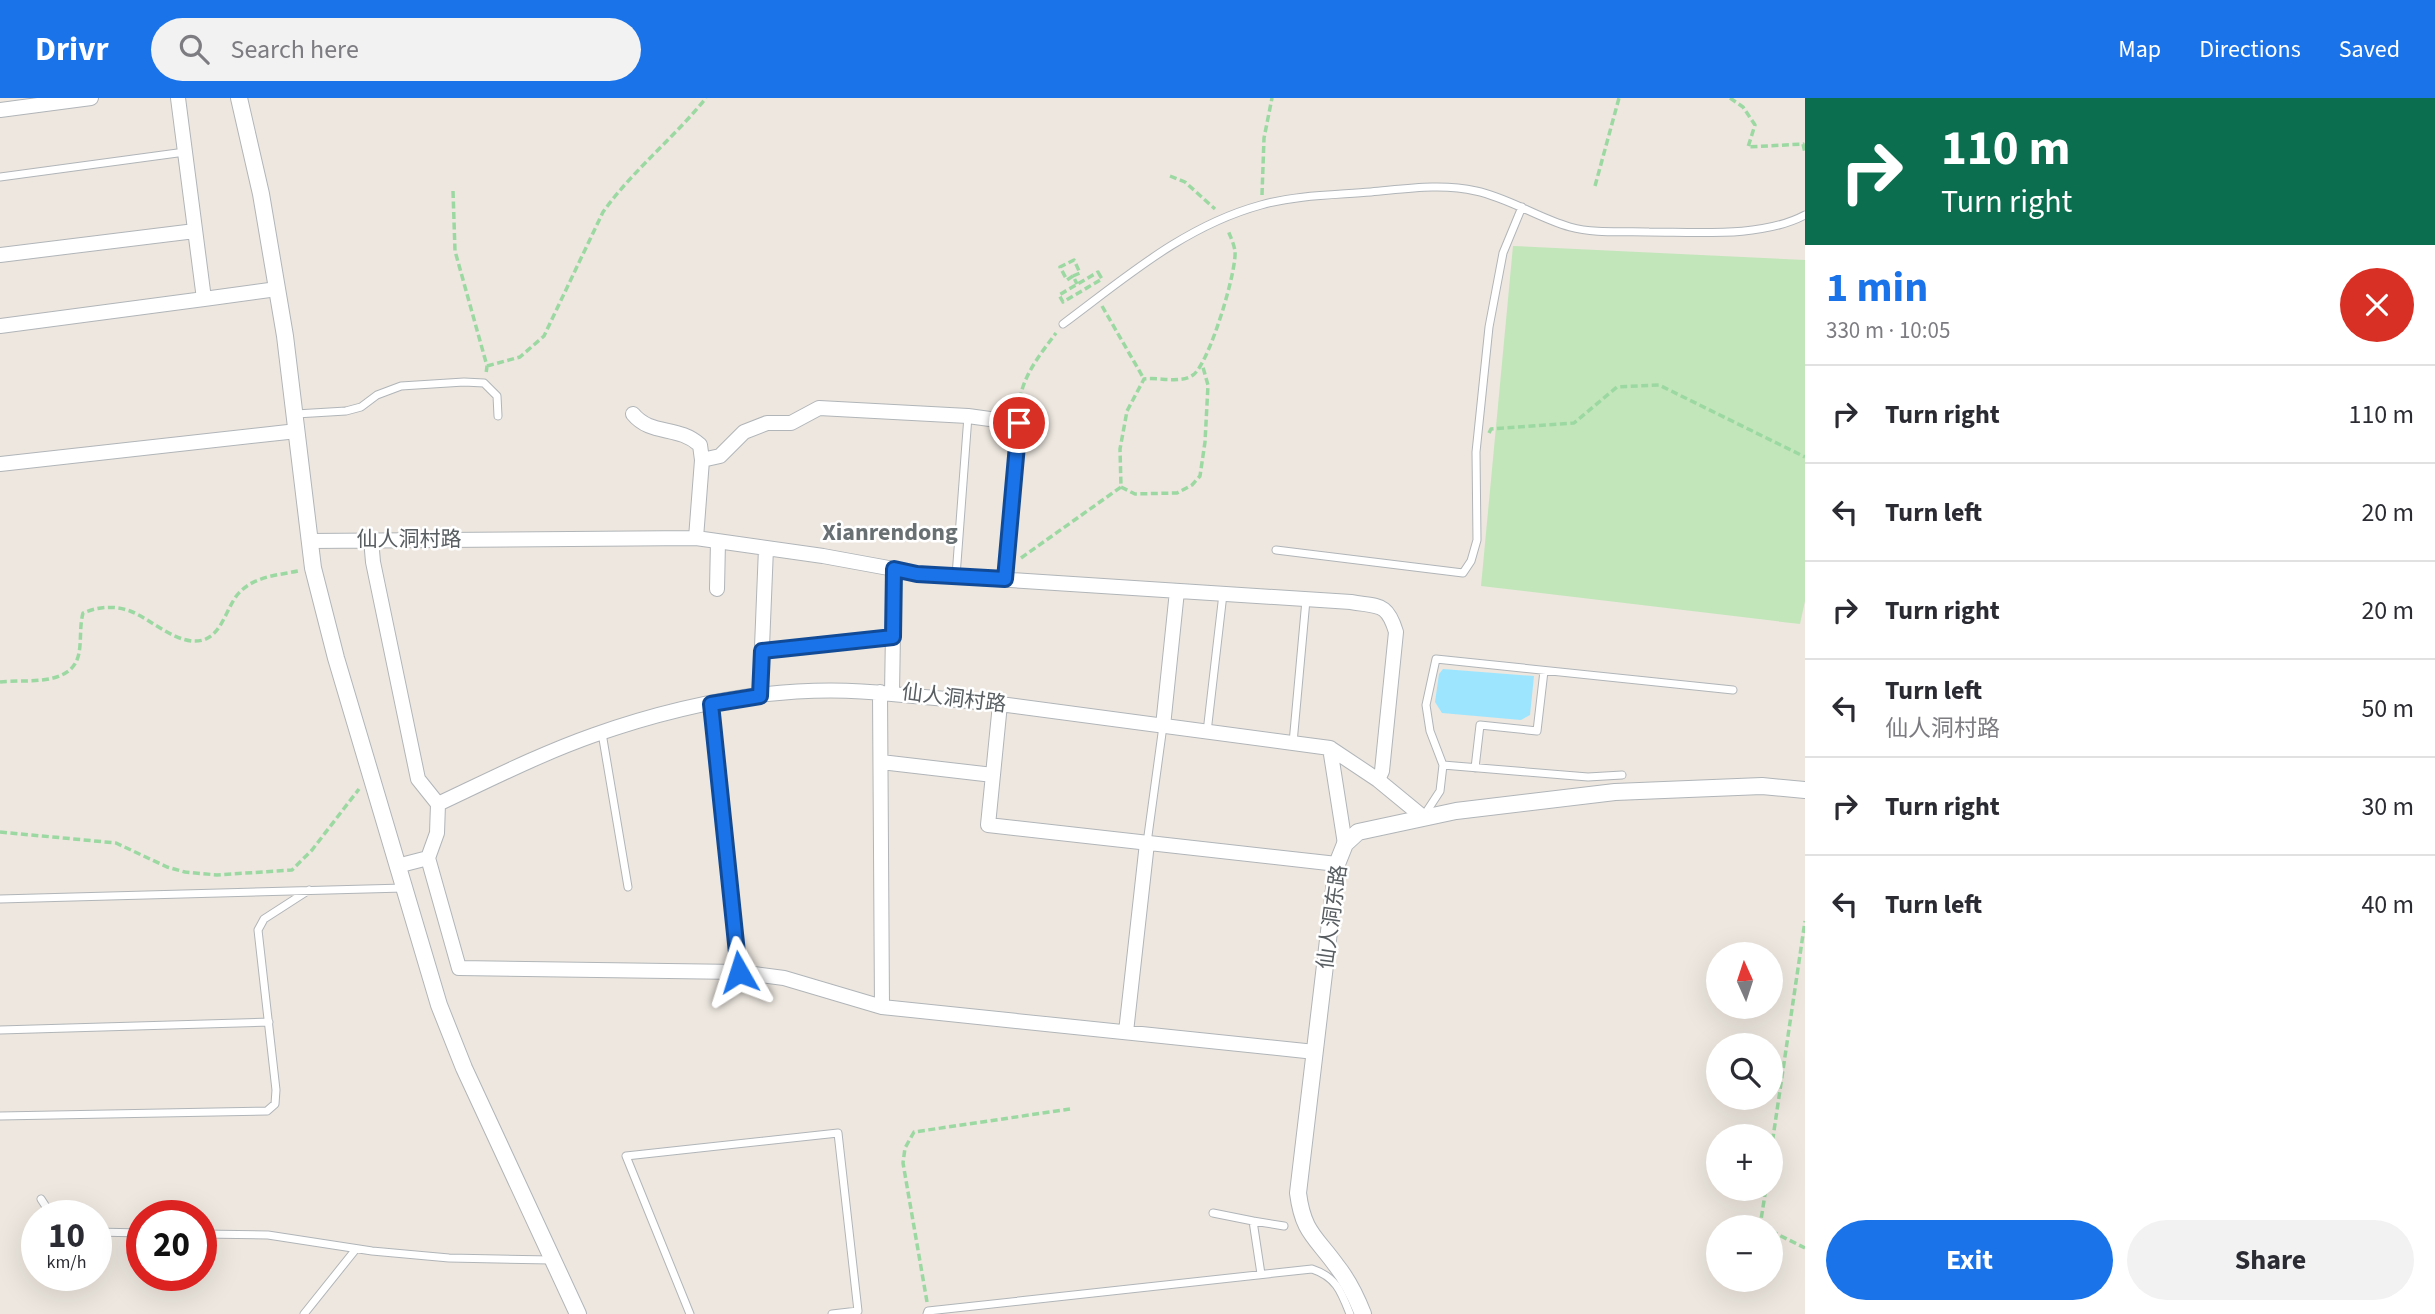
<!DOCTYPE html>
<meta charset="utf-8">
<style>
body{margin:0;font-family:"Source Sans 3","Noto Sans SC",sans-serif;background:#f2f2f3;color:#2b2b33;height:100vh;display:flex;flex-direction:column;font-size:26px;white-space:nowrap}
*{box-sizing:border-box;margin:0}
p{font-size:23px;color:#7c7c81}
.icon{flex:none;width:38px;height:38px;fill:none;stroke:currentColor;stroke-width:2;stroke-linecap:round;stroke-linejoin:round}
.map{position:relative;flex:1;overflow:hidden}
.panel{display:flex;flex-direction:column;background:#fff;width:630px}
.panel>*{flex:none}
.banner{background:#0b6e4f;color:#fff;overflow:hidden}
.needle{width:46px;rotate:357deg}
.controls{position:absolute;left:1706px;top:844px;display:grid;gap:14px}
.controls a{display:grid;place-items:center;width:77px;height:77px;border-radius:50%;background:#fff;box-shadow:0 7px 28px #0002;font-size:35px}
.speed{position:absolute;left:21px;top:1102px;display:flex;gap:14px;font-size:35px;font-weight:700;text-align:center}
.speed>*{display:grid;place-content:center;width:91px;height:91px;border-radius:50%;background:#fff;box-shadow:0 7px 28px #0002;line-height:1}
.speed small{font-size:18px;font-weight:400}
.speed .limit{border:10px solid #d22;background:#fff;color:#111}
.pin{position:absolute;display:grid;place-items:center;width:60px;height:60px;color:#fff;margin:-30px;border:4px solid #fff;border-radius:50%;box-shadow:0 2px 7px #0007}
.me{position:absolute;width:77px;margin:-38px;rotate:354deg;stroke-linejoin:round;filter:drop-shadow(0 0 5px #0008)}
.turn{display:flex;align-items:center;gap:24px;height:147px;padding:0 21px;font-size:32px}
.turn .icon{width:91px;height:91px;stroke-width:2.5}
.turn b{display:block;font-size:49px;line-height:60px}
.round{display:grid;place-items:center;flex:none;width:74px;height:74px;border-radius:37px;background:#f2f2f3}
.head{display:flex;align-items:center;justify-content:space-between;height:119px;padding:0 21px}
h1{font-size:42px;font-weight:700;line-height:52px;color:#1a73e8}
.primary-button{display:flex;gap:14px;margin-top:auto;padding:14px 21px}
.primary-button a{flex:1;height:80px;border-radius:42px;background:#1a73e8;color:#fff;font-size:28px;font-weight:700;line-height:80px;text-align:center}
.primary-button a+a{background:#f2f2f3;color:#2b2b33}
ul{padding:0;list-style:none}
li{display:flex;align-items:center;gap:21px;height:98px;padding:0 21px;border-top:2px solid #e1e1e2}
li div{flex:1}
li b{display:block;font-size:26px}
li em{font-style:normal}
header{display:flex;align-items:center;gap:42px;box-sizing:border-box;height:98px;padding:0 35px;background:#1a73e8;color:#fff}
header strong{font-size:33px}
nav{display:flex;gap:38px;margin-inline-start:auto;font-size:24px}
.search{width:490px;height:63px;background:#f2f2f3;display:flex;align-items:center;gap:18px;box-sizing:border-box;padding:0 24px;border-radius:38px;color:#7c7c81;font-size:26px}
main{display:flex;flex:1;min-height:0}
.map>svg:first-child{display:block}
.green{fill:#c2e6ba}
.water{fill:#9de5ff}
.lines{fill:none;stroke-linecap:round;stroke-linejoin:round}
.service-casing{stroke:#b1b5b8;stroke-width:9}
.minor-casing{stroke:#b1b5b8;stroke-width:16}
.tertiary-casing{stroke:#b1b5b8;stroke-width:18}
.path{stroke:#9cd9a2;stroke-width:3.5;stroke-dasharray:7 3.5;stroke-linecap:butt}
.service{stroke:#fff;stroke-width:7}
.minor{stroke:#fff;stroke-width:14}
.tertiary{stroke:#fff;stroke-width:16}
.route-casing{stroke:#114b97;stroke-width:18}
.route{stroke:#1a73e8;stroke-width:12}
.labels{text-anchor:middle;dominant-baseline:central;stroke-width:5;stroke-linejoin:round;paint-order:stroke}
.street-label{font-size:21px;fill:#585e62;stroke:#fff}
.quarter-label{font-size:24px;font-weight:bold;fill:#697074;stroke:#fff}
</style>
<header>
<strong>Drivr</strong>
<div class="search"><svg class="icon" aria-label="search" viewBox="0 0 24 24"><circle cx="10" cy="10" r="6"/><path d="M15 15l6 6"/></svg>Search here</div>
<nav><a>Map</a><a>Directions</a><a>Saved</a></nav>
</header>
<main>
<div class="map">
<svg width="1805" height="1216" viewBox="0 0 1805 1216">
<rect width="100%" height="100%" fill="#ede7df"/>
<!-- green -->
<path class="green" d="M1513,148L1805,162V503L1800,526L1481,488Z"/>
<!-- water -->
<path class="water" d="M1443,571L1534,578L1530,617L1521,622L1442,615L1435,604L1439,576Z"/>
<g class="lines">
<defs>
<path id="service" d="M0,79L185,54
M1063,226C1125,180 1184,128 1261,107C1296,97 1334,97 1371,94C1405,91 1442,85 1476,93C1509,100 1538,120 1570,129C1595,136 1623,133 1649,134C1696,134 1762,140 1805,117
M296,316L346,313L361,309L377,297L401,288L464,284L484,285L497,298L498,318
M1276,452L1463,475L1471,463L1477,442L1476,354L1489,229L1503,155L1522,109
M956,478L968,318
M711,606L739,873
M1207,634L1223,496
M602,635L628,789
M1293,645L1306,502
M1443,667L1588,679L1622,677
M1475,670L1480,627L1537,633L1544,573
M1423,719L1440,693L1443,667L1430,633L1426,607L1436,561L1733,592
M1147,745L1163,628
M0,801L404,790
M0,932L269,924
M0,1018L267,1013L275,1006L276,992L258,832L264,821L309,792
M41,1101L52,1118
M1213,1115L1253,1123L1261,1176
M1253,1123L1284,1128
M96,1134L142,1135
M201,1136L268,1137L372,1153L449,1160L551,1162
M304,1216L356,1151
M690,1216L626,1058L838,1035L858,1213L832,1216
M927,1216L928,1213L1312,1171C1336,1179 1341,1193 1350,1216"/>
<path id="minor" d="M0,12L91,0
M0,157L195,133
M204,201L277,191
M0,228L204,201L178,0
M633,316C651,338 678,327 700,347L702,362L696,440
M702,362L720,358L744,334L767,325H791L819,310L968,318L1019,325L1005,481
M0,366L297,333
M371,441L373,464L418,681L438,706
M309,443L696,440L823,458L894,471L892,596L1000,606L1330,650L1345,746
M894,471L917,476L1351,504C1379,509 1387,504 1396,534L1382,673L1378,682
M717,491L718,443
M762,553L893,539
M880,594L882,909
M760,598L766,450
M1000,606L988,727L1337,766
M1163,628L1177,493
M1330,650L1378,682L1423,719
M881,664L993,677
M428,760L437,735L438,706C489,682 540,656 594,637C688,604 793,584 892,596
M397,768L428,760L459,870L739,874L784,880L882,909L1315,954
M1126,934L1147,745"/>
<path id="tertiary" d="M239,0L261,96L285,238L313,470L336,560L439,907L464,970L578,1216
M1363,1216C1356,1198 1348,1182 1336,1167C1315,1138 1303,1134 1298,1095L1337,766L1345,746L1358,734L1456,713L1615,694L1762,688L1805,692"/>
</defs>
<!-- service casing -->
<use href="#service" class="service-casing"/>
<!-- minor casing -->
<use href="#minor" class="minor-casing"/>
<!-- tertiary casing -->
<use href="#tertiary" class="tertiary-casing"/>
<!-- path -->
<path class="path" d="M1730,0L1743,9L1755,27L1748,49L1803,46L1805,55
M1170,78L1185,84L1215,111
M1595,88L1619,0
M453,93L455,153L487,268L486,276
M1262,97L1264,40L1272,0
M1098,174L1102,181L1063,204L1059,197Z
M1073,178L1080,175L1074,162L1060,169L1067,182L1073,178L1077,186
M1102,208L1144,281
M487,268L520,259L544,238L603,114C633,72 674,40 706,0
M1019,312C1019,282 1039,258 1056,235
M1489,335L1491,331L1574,325L1617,289L1659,287L1805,359
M1121,389L1135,396L1177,395L1192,387L1200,378L1205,344L1208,287L1202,266
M1021,460L1121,389L1120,351L1127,313L1144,281C1160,279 1180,286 1193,277C1209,266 1237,173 1235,153C1234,146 1230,138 1228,132
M0,584C24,581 69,589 78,559C82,545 79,530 83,515C97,509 114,507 130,513C151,521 179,549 203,542C224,536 227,504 242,492C257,478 279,477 298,473
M0,734L116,745L167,769L185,774L217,777L292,772L312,752L359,691
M1771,1053L1805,823
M1762,1129L1760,1128L1766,1090
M1771,1133L1805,1150
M927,1204L903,1065L905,1050L914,1034L1070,1011"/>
<!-- service -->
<use href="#service" class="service"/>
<!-- minor -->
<use href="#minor" class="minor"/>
<!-- tertiary -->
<use href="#tertiary" class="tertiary"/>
</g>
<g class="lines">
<defs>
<path id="route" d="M739,874L711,606L760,598L762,553L893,539L894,471L917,476L1005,481L1019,325"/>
</defs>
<!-- route casing -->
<use href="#route" class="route-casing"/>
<!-- route -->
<use href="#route" class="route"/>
</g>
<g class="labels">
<!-- street labels -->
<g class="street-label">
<text x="409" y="441">仙人洞村路</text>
<text transform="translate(954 600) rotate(7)">仙人洞村路</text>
<text transform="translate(1332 819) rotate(-82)">仙人洞东路</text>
</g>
<!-- quarter labels -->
<g class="quarter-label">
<text x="890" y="434">Xianrendong</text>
</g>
</g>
</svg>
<div class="controls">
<a><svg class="needle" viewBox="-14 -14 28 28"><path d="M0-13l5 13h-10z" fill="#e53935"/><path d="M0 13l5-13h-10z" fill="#7c7c81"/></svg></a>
<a><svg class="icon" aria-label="search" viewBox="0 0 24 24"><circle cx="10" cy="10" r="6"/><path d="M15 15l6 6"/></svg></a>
<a>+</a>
<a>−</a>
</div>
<div class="speed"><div>10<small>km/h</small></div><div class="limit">20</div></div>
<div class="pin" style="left:1019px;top:325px;background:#d93025"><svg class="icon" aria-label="arrive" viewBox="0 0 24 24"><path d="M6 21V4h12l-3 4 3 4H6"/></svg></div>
<svg class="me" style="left:739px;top:874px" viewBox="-20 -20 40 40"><path d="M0-17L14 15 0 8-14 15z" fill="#1a73e8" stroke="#fff" stroke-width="4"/></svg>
</div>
<section class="panel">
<div class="banner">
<div class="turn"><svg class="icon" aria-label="right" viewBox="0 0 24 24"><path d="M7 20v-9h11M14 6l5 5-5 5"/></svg><div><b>110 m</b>Turn right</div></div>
</div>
<div class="head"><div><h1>1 min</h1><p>330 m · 10:05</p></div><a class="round" style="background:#d93025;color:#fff"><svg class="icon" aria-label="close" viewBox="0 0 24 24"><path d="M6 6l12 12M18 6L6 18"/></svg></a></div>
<ul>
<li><svg class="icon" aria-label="right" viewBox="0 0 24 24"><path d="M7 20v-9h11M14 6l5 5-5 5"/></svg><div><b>Turn right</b></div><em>110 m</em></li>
<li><svg class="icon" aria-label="left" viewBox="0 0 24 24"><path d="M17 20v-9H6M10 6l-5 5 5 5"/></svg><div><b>Turn left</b></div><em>20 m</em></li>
<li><svg class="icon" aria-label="right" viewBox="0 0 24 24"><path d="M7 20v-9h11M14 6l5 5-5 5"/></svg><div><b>Turn right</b></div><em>20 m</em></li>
<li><svg class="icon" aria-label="left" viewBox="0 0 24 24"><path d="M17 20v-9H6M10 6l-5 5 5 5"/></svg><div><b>Turn left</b><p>仙人洞村路</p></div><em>50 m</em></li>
<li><svg class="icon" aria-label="right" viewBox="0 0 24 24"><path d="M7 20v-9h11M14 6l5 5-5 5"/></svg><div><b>Turn right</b></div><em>30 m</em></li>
<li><svg class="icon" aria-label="left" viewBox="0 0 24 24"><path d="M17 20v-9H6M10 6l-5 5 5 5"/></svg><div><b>Turn left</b></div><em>40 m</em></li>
</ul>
<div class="primary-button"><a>Exit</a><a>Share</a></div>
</section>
</main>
